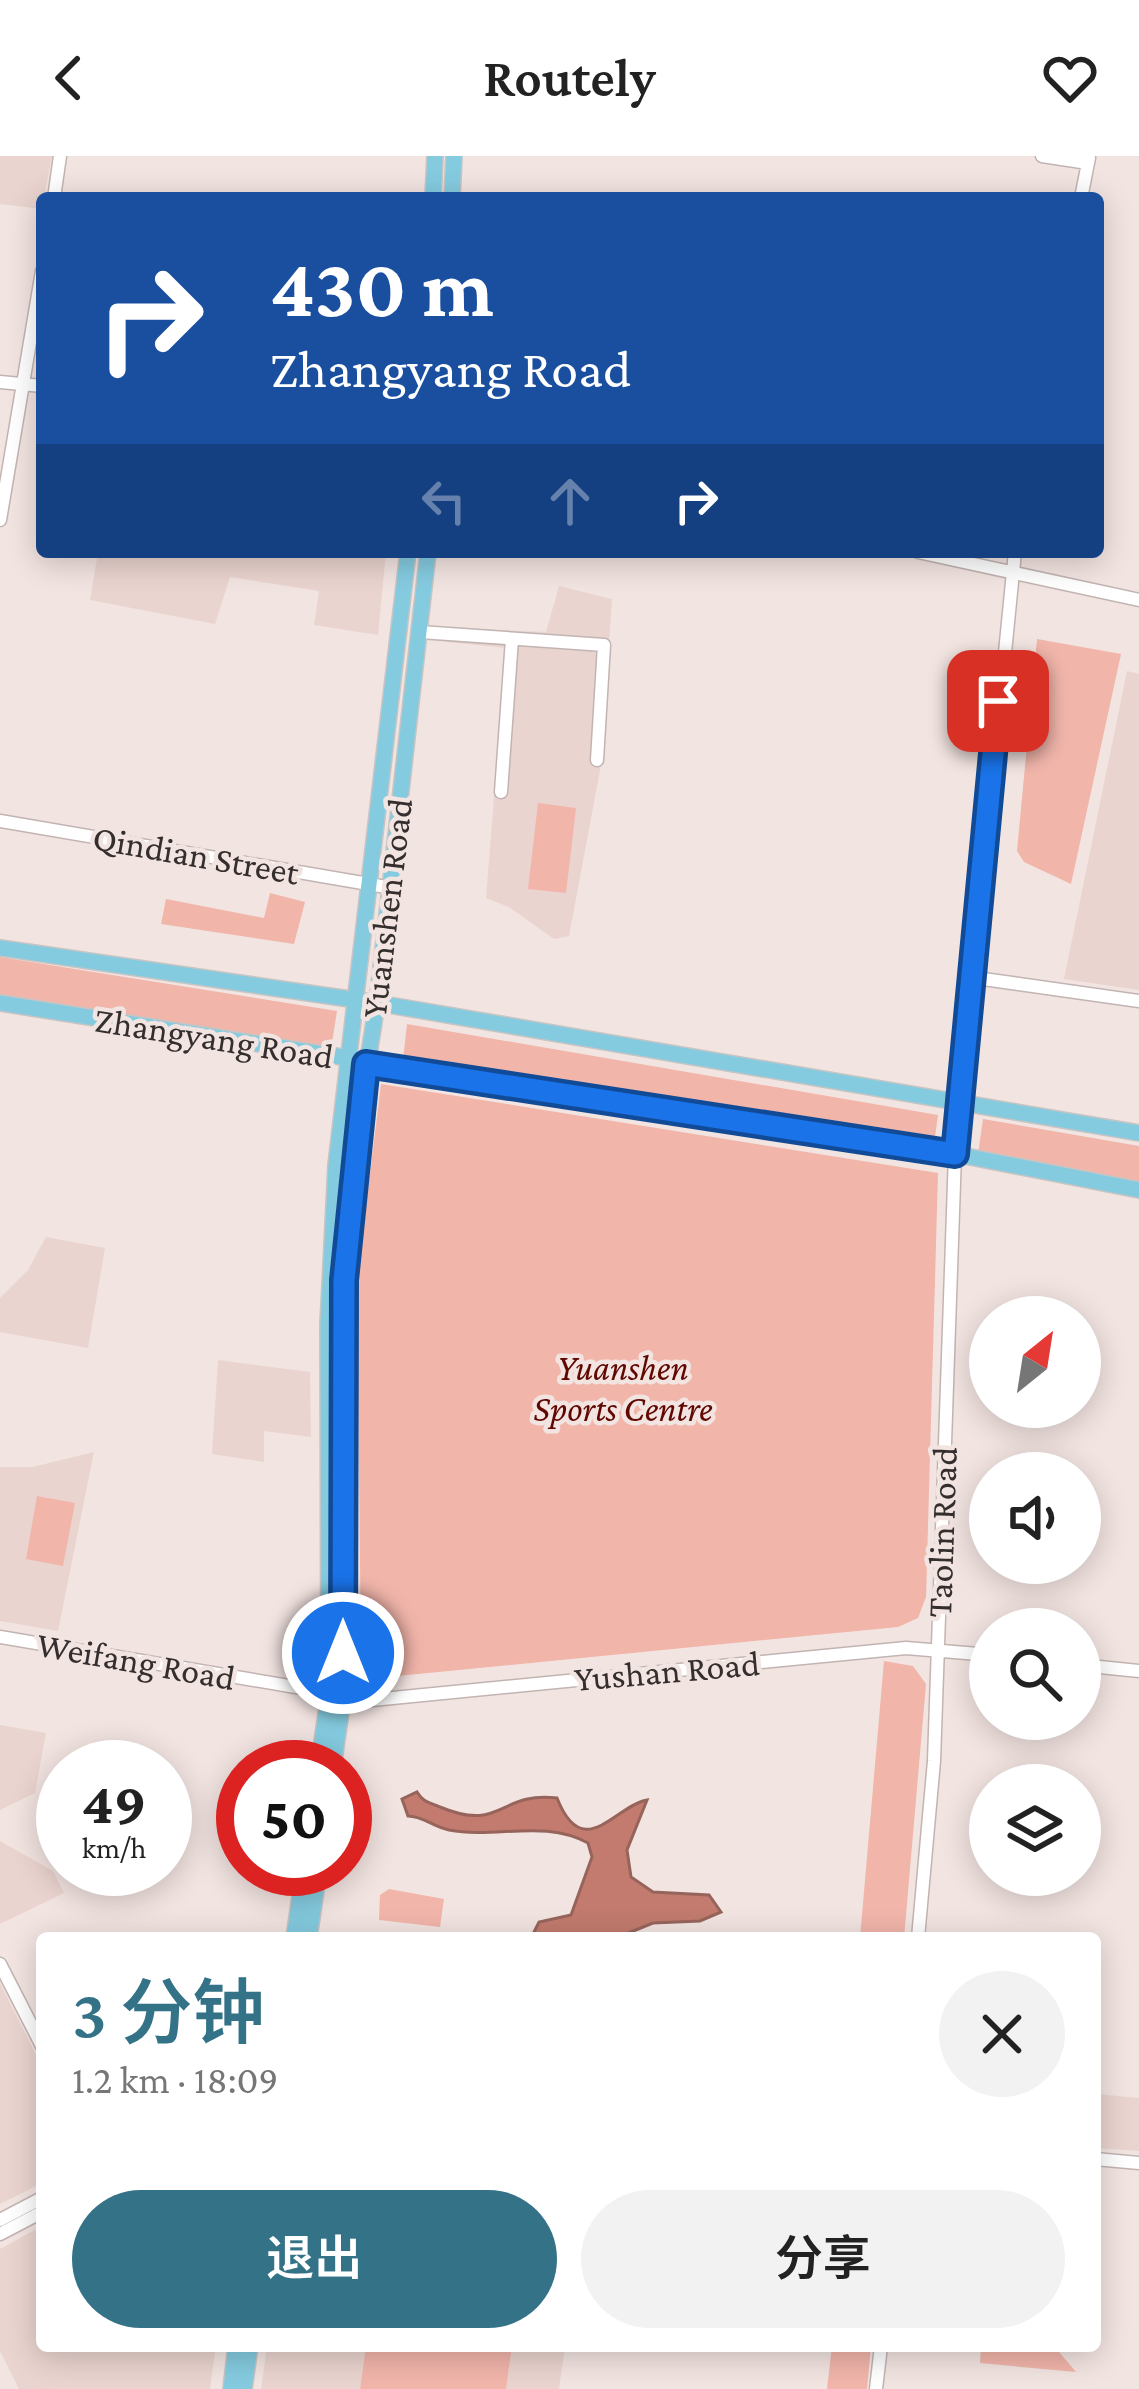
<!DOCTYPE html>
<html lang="zh">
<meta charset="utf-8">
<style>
body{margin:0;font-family:"Crimson Pro","Noto Sans SC",serif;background:#f2f2f2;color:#222;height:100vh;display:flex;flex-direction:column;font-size:45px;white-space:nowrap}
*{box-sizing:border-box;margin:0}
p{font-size:39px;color:#767676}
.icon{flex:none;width:66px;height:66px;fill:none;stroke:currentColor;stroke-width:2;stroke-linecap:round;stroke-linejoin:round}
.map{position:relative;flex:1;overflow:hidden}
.side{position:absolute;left:36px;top:1776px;width:1065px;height:420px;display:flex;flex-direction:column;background:#fff;border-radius:12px;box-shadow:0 6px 30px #0003}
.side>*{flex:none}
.guide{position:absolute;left:36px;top:36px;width:1068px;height:366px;border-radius:12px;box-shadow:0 6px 30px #0003;background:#1a4fa0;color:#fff;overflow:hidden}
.needle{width:78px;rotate:30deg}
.tools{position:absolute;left:969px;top:1140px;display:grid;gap:24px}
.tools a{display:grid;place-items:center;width:132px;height:132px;border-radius:50%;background:#fff;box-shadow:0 6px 30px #0003;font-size:60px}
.speed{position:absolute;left:36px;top:1584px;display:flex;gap:24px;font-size:60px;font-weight:700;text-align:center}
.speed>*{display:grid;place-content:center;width:156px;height:156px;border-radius:50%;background:#fff;box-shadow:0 6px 30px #0003;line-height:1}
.speed small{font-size:30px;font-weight:400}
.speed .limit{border:18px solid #d22;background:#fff;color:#111}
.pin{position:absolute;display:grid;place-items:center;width:102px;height:102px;color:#fff;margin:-51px;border-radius:24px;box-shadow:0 6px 18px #0006}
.me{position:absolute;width:132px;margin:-66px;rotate:0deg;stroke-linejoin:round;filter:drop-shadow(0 0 9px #0008)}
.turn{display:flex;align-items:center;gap:42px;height:252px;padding:0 36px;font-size:54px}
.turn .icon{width:156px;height:156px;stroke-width:2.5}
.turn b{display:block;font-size:84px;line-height:102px}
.lanes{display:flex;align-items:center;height:114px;padding:0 36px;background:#0003;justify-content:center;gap:60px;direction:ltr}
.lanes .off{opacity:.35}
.round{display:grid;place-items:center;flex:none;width:126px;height:126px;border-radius:63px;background:#f2f2f2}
.overview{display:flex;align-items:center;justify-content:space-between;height:204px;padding:0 36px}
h1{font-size:72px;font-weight:600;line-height:90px;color:#337287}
.primary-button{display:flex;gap:24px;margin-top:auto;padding:24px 36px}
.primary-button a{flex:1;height:138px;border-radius:72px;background:#337287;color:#fff;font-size:48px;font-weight:600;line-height:138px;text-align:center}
.primary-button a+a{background:#f2f2f2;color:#222}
header{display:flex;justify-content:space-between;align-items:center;height:156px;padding:0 36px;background:#fff;font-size:54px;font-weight:600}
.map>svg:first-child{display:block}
.built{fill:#ead4cf}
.green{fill:#f1b5aa}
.water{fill:#c27b6e;stroke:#97645b;stroke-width:3}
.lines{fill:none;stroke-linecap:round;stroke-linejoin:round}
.minor-casing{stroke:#c2b4b2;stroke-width:15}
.major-casing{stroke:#c6c5c4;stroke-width:18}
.minor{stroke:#fff;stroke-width:12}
.major{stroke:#85cbe0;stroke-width:15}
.route-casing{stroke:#114b97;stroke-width:30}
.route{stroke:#1a73e8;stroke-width:21}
.labels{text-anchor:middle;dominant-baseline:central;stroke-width:9;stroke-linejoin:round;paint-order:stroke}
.street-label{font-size:36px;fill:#342f2e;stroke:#f2e4e1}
.park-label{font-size:36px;font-style:italic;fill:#610701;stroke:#f2e4e1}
</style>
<header><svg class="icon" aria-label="back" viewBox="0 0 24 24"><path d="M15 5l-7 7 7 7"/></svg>Routely<svg class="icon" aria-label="heart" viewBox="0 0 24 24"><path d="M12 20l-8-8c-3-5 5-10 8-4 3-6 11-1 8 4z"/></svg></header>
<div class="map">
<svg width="1139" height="2233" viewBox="0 0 1139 2233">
<rect width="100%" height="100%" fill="#f2e4e1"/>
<!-- built -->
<path class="built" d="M0,0H52L42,53L0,48Z
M98,396H386L378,479L314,469L319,435L230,421L215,468L90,444Z
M559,430L612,443L601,609L569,780L554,783L509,751L486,742L506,492L446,486L447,472L546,476Z
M1127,515L1139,518V834L1064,823Z
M46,1081L105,1092L88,1192L0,1176V1142L28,1114Z
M218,1204L310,1216L311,1281L264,1275V1306L212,1298Z
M94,1296L58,1475L0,1465V1311H33Z
M0,1569L46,1577L35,1637L0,1654Z
M0,1685L53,1715L64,1737L0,1768Z
M0,1827L42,1911V2027L0,2048Z
M1095,1938L1139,1942V1995L1095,1992Z
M42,2070V2190H216L210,2233H19L0,2195V2093Z
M267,2190H366L360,2233H261Z
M512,2190H565L559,2233H506Z"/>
<!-- green -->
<path class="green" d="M1037,483L1121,498L1071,728L1024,706L1017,695Z
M538,647L576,652L566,737L528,733Z
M270,737L305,746L294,788L161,768L166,743L264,762Z
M0,801L337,855L331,893L0,839Z
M407,868L938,959L933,996L403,904Z
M381,928L938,1017L926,1441L918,1462L898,1471L387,1521L371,1515L361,1501L357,1124Z
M983,963L1139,990V1027L978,998Z
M37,1340L75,1347L63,1410L26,1403Z
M884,1505L913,1510L926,1528L904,1782H860Z
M389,1733L444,1743L440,1771L379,1764L380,1739Z
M366,2190H512L506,2233H360Z
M832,2190H871L867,2233H827Z
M981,2190H1054L1076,2216L980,2207Z"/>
<!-- water -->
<path class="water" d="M417,1636C424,1647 429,1646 440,1651C502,1677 499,1635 557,1642C583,1708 615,1650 647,1644L627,1694L631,1721L653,1736L709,1739L721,1756L700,1765L653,1767L616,1782H531L539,1766L571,1759L592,1701L588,1687C544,1663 496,1683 449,1674C431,1670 423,1660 408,1660L402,1643Z"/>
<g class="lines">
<defs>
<path id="minor" d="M1042,0L1088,7
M54,42L60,0
M1081,42L1089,2
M0,226L42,230
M0,364L42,115
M918,396L1139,444
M420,476L604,489L597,604
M501,636L512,483
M0,665L392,732
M969,821L1139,845
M0,1481L372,1544L906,1492L990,1499
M1080,1509L1139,1515
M918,1782L934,1605L955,998L1015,396
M0,1808L42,1890
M1095,2003L1139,2007
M0,2064L42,2042
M0,2078L42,2056
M876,2233L881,2190"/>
<path id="major" d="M433,42L435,0
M452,42L454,0
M0,792L377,847L1139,977
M0,847L955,998L1139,1034
M318,1611L329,1539L328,1168L336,1009L408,396
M333,1611L343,1542L344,1124L351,1012L377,847L428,396
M294,1782L304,1713
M309,1782L319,1713
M231,2233L236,2190
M244,2233L250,2190"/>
</defs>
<!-- minor casing -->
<use href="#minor" class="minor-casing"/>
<!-- major casing -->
<use href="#major" class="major-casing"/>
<!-- minor -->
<use href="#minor" class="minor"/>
<!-- major -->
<use href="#major" class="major"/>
</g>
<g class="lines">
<defs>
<path id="route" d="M343,1497L344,1124L366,908L955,998L998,545"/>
</defs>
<!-- route casing -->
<use href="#route" class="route-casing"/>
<!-- route -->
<use href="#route" class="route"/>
</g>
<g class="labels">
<!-- street labels -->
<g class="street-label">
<text transform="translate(196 699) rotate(10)">Qindian Street</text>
<text transform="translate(387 752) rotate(-83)">Yuanshen Road</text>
<text transform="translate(214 882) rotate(9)">Zhangyang Road</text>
<text transform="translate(942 1376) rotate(-88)">Taolin Road</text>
<text transform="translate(136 1505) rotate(10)">Weifang Road</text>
<text transform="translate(667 1515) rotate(-5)">Yushan Road</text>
</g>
<!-- park labels -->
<g class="park-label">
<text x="623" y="1212">Yuanshen<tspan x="623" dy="41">Sports Centre</tspan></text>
</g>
</g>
</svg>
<div class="tools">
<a><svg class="needle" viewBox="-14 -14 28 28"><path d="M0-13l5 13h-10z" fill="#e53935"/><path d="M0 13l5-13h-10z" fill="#767676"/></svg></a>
<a><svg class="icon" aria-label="sound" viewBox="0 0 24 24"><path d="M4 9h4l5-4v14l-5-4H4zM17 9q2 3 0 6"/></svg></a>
<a><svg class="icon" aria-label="search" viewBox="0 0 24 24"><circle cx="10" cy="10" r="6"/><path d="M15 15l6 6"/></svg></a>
<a><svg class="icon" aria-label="layers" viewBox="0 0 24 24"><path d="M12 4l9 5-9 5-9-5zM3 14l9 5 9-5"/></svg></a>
</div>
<div class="speed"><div>49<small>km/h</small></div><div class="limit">50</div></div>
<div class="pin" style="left:998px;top:545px;background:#d93025"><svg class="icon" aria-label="arrive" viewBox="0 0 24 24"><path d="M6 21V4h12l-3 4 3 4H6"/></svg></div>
<svg class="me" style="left:343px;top:1497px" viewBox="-20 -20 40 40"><circle r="17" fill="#1a73e8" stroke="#fff" stroke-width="3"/><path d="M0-11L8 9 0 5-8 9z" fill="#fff"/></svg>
<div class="guide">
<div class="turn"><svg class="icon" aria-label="right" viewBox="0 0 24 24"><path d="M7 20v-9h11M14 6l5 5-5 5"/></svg><div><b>430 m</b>Zhangyang Road</div></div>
<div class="lanes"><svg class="icon off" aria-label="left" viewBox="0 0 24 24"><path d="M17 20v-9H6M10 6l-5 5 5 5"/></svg><svg class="icon off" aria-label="ahead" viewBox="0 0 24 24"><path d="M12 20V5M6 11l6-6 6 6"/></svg><svg class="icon" aria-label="right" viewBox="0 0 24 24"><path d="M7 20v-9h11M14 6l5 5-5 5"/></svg></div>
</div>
<section class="side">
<div class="overview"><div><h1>3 分钟</h1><p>1.2 km · 18:09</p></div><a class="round"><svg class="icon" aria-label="close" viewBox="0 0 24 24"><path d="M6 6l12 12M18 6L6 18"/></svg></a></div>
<div class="primary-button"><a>退出</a><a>分享</a></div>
</section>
</div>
